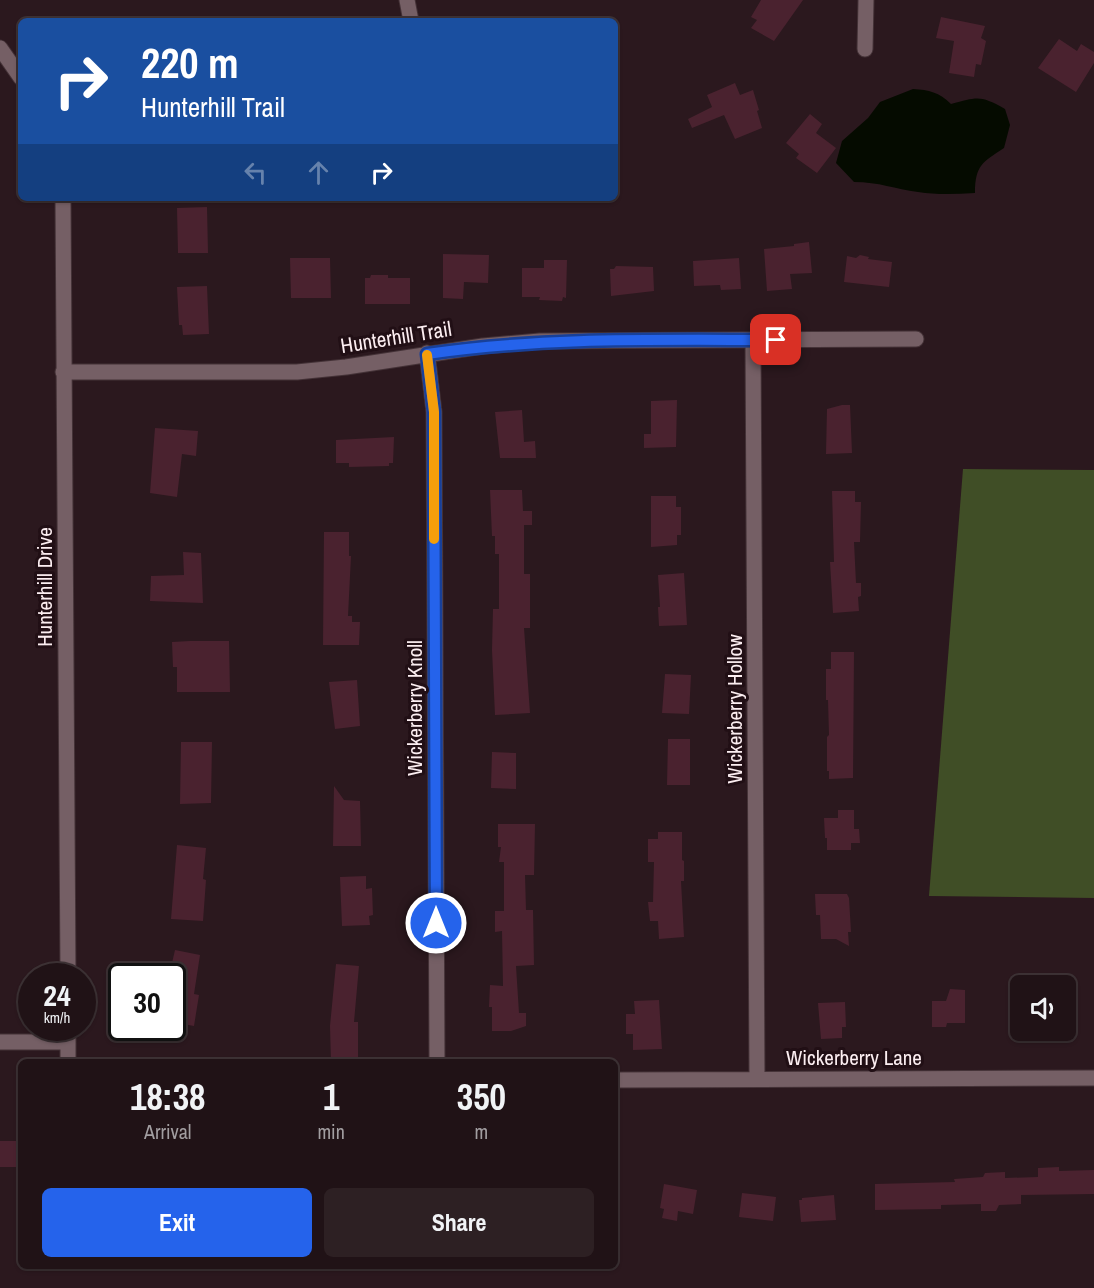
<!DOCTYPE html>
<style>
body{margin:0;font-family:"Archivo Narrow",sans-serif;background:#2d2023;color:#f1f3f6;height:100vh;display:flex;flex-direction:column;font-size:22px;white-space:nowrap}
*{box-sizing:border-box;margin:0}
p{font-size:20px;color:#a29ea1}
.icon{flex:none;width:33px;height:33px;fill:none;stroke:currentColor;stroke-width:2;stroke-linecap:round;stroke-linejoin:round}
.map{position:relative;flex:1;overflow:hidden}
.side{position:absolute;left:18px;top:1059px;width:600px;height:210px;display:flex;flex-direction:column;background:#201216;border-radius:9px;box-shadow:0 2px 4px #0004,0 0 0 2px #3d3235}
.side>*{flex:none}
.guide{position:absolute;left:18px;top:18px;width:600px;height:183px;border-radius:9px;box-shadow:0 2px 4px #0004,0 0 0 2px #3d3235;background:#1a4fa0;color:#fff;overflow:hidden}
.controls{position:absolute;left:1010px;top:975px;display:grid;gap:12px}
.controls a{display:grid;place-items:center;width:66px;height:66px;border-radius:9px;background:#201216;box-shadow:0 2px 4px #0004,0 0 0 2px #3d3235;font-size:30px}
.speed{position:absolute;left:18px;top:963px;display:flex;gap:12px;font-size:30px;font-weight:700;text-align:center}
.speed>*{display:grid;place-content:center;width:78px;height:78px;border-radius:50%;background:#201216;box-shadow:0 2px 4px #0004,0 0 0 2px #3d3235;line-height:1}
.speed small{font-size:15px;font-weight:400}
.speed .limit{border:3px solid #111;border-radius:9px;background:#fff;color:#111}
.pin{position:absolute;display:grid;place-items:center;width:51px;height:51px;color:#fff;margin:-26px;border-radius:12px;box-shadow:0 3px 9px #0006}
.me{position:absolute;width:66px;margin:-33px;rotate:0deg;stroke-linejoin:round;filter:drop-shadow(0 0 4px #0008)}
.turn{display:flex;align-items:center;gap:21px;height:126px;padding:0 24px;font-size:27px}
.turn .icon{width:78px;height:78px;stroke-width:2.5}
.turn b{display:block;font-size:42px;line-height:51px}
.lanes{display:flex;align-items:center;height:57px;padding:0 24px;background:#0003;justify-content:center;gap:30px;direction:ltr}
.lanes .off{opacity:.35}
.eta{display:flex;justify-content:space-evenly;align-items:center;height:102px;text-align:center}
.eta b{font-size:36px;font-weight:700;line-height:42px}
.action{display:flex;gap:12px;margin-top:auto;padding:12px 24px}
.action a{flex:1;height:69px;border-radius:9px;background:#2563eb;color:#fff;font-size:24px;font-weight:700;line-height:69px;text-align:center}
.action a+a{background:#2d2023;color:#f1f3f6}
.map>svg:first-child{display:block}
.forest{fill:#404e26}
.water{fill:#050b00}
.building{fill:#4a222f}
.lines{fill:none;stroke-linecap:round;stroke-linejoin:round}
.minor-casing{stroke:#443237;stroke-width:17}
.minor{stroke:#755f65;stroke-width:15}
.route-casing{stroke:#184099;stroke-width:15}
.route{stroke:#2563eb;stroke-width:10}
.slow{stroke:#f59e0b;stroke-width:10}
.labels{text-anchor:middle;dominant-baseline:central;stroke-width:6;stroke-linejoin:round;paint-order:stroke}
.street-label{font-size:21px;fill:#fceef1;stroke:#210f15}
</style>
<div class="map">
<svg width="1094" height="1288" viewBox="0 0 1094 1288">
<rect width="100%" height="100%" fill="#2b181e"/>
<!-- forest -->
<path class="forest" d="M963,469L1094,470V898L929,896Z"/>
<!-- water -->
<path class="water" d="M913,89C929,90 939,92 951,104C978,97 980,95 1005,109L1010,125L1004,148C983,162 975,165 975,193C956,194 937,195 918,192C895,189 879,182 854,182L836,163L842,141L868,118L880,102Z"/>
<!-- building -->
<path class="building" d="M761,0H803L774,41L751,28L757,20L751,17Z
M941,17L985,26L981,38L986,41L981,65L976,64L974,77L949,73L954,41L936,38Z
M1059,39L1077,51L1081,44L1094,52V63L1076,92L1038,68Z
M735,83L740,95L753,90L759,110L757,111L762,128L735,139L724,115L692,128L688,119L712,107L707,95Z
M810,114L822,124L816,133L836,148L817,173L796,158L799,154L786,143Z
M207,207L208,253H178L177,208Z
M809,242L812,273L790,274L792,289L767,291L764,249L794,246V244Z
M443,254L489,255L488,283L464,282L463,299L443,298Z
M860,255L869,257L868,259L892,262L889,287L844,282L847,256L856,258Z
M290,258H330L331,298H291Z
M739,258L741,289L721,290L720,285L694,286L693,261Z
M544,260H567L566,298L563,297L562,301L539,300L540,297H522V268H544Z
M616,266L653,267L654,291L611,296L610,269H614Z
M371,275H388V278H410V304H365V278H370Z
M207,286L209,334L183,335L182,325H179L177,287Z
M677,400L676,447L644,448V434H651V401Z
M842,405H850L852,453L826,454L827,409Z
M522,410L524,442L535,441L536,458H500L495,412Z
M155,428L198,431L196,456L182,454L177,497L150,493Z
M394,437L393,463H389V466L349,467V463H336V440Z
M490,490H522L523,511H532V525H524V574H530V628H524L530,713L495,715L492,650L493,609H499V554H495V536H492Z
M832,491H855V502H861L860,542H854L856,583H861V596L858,597L859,611L833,613L830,562H834Z
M651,496H676V507H681V535H677V545L651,547Z
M324,532H349V556H351L348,616H352V622H360L359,645H323Z
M183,552L201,553L203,603L150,601L151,576L184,575Z
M684,573L687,625L659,626L658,607H660L658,575Z
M190,641H229L230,692H177V667H173L172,642Z
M831,652H854L853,778L829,779V771H827V737L829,735L828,700H826V669H831Z
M665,674L691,675L689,714L662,713Z
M357,680L360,726L335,729L329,682Z
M668,739H690V785H667Z
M181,742H212L211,803L180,804Z
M492,752L516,753V789L491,788Z
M334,786L344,800L360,801L361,846H333Z
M838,810H854V829H859L860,843H851V850H827V838H825L824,818H838Z
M498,824H535L534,875H525L526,910H533L534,965L516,966L519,1013H526V1026L511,1031H492V1007H489L490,985L503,986L502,931L495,932V911H504V862H499L501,847H498Z
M658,832H682V860L684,861V881H681L684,937L659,939L658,921H650L648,902H653L654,862H648V839H658Z
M177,845L206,848L203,879L206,880L203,921L171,919Z
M366,876V889L372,888L373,915L369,916L370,925L342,926L340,877Z
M815,894H847L849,898L851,932H848L849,946L836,939H821L820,915H816Z
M175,950L200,955L194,994L199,995L194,1026L172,1022V976H169Z
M336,964L359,966L354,1022H358V1062H331L330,1026Z
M950,989L965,990V1023H947L946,1027H932V1001H946Z
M659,1000L662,1049L633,1050V1034H626V1014H635L634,1001Z
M845,1002L846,1027H842V1038L821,1039L818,1003Z
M0,1141H21V1167H0Z
M1059,1167V1171L1094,1170V1194L1021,1195V1204L999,1205L996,1211H981V1204L941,1205V1209L875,1210V1184L955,1182L954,1179L983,1177L985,1173L1005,1172V1178L1038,1177V1168Z
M664,1184L697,1190L693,1214L678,1211L677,1221L662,1218L664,1209L660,1208Z
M742,1193L776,1197L773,1221L739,1217Z
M834,1195L836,1220L801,1222L799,1200H802V1198Z"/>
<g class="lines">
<defs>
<path id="minor" d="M407,0L411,21
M0,48L21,78
M865,49L866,0
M63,198L68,976
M753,340L757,1079
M427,353L434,412L437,1062
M63,372H297L346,367L483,346L540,341L916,339
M68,1028V1062
M0,1042H68
M615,1080L1094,1078"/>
</defs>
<!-- minor casing -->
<use href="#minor" class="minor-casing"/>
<!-- minor -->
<use href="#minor" class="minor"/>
</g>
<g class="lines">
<defs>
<path id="route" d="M436,923L434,412L427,354C543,337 660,340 776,340"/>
</defs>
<!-- route casing -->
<use href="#route" class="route-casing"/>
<!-- route -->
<use href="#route" class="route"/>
<!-- slow -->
<path class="slow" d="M427,355L434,412V539"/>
</g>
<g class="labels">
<!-- street labels -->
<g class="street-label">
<text transform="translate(396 337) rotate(-9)">Hunterhill Trail</text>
<text transform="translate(44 587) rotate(-90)">Hunterhill Drive</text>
<text transform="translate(414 708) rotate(-90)">Wickerberry Knoll</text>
<text transform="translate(734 709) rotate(-90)">Wickerberry Hollow</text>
<text x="854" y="1057">Wickerberry Lane</text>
</g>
</g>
</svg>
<div class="controls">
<a><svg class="icon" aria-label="sound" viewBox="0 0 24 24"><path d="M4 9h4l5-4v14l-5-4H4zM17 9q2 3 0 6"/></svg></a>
</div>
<div class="speed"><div>24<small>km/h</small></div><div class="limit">30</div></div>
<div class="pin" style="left:776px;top:340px;background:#d93025"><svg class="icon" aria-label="arrive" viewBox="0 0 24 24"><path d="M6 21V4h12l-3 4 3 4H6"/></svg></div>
<svg class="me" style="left:436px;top:923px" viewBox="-20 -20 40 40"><circle r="17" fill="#2563eb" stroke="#fff" stroke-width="3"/><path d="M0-11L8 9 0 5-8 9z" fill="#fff"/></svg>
<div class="guide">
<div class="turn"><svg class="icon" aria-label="right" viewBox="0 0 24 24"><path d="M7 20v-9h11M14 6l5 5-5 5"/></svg><div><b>220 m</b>Hunterhill Trail</div></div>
<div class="lanes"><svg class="icon off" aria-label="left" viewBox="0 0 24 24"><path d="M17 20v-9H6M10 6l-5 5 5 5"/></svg><svg class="icon off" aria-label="ahead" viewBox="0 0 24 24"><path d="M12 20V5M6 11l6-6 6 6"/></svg><svg class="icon" aria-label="right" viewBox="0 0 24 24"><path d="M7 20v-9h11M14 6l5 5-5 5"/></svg></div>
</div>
<section class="side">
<div class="eta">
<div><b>18:38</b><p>Arrival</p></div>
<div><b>1</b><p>min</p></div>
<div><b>350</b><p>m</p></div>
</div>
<div class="action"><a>Exit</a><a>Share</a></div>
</section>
</div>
